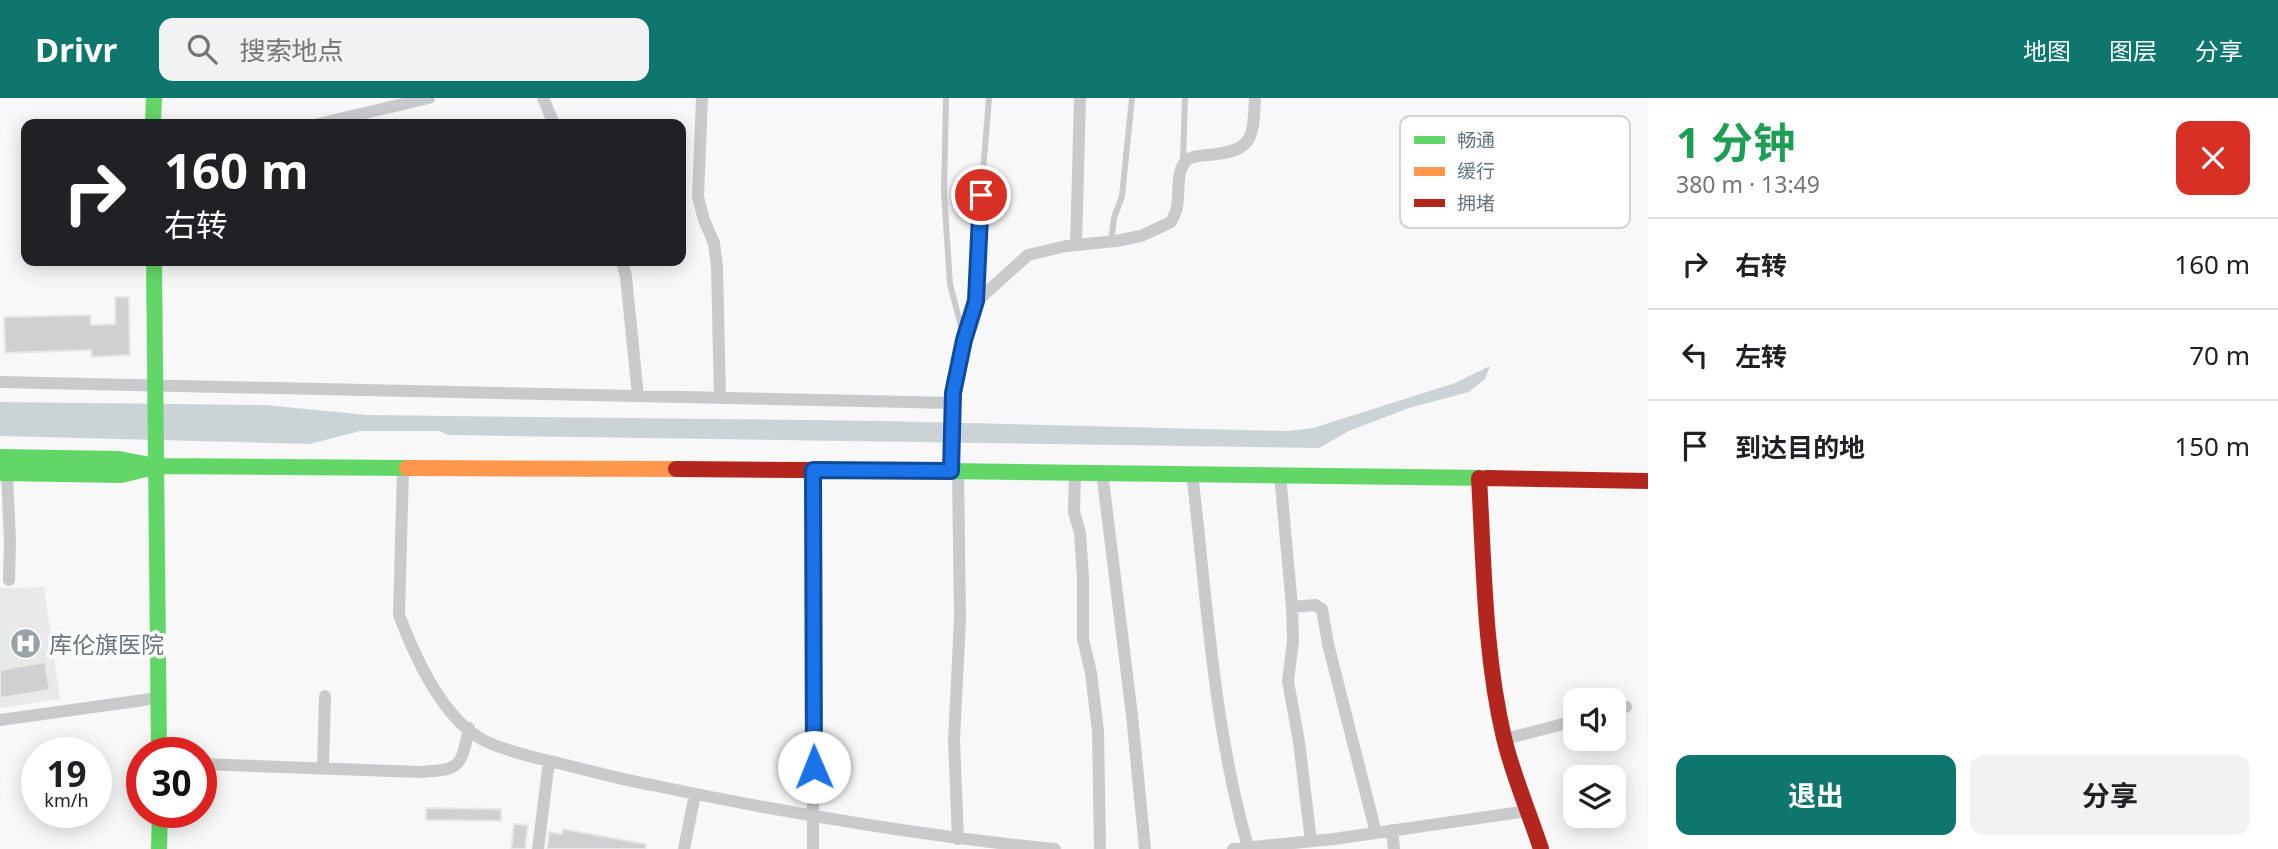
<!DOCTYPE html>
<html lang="zh">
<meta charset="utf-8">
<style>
body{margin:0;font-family:"Noto Sans","Noto Sans SC",sans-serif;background:#f2f2f2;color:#202124;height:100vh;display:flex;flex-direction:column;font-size:26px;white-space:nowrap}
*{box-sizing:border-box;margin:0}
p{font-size:23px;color:#757577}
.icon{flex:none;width:38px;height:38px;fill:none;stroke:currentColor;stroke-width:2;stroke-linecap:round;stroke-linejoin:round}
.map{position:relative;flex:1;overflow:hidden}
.side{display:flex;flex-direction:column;background:#fff;width:630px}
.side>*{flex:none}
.top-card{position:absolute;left:21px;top:21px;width:665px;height:147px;border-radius:14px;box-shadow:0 4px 18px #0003;background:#202124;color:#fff;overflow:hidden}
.controls{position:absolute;left:1563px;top:590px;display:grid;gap:14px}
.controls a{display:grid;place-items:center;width:63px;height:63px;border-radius:14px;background:#fff;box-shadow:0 4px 18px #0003;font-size:35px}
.speed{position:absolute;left:21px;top:639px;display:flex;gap:14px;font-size:35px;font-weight:700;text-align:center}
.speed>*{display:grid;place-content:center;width:91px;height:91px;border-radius:50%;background:#fff;box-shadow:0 4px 18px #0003;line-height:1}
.speed small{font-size:18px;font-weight:400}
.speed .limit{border:10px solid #d22;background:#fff;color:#111}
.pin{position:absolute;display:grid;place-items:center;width:60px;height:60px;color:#fff;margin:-30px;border:4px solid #fff;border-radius:50%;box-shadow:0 2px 7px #0007}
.me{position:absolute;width:77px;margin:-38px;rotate:359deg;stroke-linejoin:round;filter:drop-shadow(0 0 5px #0008)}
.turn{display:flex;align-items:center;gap:24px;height:147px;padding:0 28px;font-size:32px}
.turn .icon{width:91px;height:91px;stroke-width:2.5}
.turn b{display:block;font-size:49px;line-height:60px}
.round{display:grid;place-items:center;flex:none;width:74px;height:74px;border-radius:14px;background:#f2f2f2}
.overview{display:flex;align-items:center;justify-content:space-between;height:119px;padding:0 28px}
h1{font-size:42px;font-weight:700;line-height:52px;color:#1e9e55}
.button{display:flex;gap:14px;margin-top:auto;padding:14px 28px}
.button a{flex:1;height:80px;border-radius:14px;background:#0f766e;color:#fff;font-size:28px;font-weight:700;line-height:80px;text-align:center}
.button a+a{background:#f2f2f2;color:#202124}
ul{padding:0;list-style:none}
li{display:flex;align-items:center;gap:21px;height:91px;padding:0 28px;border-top:2px solid #e0e0e0}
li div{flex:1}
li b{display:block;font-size:26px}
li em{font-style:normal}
header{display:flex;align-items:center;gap:42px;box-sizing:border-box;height:98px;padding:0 35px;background:#0f766e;color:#fff}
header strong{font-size:33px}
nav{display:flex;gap:38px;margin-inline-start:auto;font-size:24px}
.search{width:490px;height:63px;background:#f2f2f2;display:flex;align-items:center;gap:18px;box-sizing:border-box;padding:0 24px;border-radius:14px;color:#757577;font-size:26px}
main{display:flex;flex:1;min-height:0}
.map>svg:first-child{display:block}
.built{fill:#e8e9e9}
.water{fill:#ccd3d6}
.building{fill:#ced0d1;stroke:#e8e8e7;stroke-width:2}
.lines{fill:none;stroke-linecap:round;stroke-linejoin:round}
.lane{stroke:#c9cacb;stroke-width:6}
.street{stroke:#c9cacb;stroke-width:12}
.fast{stroke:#63d668;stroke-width:16}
.slow{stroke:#ff974d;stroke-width:16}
.jam{stroke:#b3261e;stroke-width:16}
.route-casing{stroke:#114b97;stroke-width:18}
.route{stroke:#1a73e8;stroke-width:12}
.labels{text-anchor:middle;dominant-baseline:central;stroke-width:7;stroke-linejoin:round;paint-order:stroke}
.poi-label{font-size:23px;fill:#66747e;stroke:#fff;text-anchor:start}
.key{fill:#fff;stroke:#d1d5d8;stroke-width:2}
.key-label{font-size:19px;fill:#66747e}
</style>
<header>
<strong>Drivr</strong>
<div class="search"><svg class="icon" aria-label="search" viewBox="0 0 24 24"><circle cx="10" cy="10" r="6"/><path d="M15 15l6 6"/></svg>搜索地点</div>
<nav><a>地图</a><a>图层</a><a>分享</a></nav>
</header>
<main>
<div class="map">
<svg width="1648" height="751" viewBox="0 0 1648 751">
<rect width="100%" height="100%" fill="#f8f8f8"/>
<!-- built -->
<path class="built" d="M44,489L60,601L0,610V490Z"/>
<!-- water -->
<path class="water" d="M1490,268L1485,281L1469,294L1409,310L1349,333L1319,350L448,337L439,333H360L310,346L0,338V304L265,307L367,317L883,323L1287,333L1313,330L1455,285Z"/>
<!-- building -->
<path class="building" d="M115,199H129L130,257L92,259L91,252L5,255L4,219L90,217L91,227L115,226Z
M45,564L50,592L0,600V572Z
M426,710L501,711V723L426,722Z
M514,726L528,727L525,751H511Z
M563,731L646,746V751H547L549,734L562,736Z"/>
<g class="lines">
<!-- lane -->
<path class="lane" d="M946,0L944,95L950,186L963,236
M1183,63L1185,0
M1111,144L1114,120L1122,98L1132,0
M977,201L979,121L989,1"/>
<!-- street -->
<path class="street" d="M543,0L554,26
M702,0L698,99L704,122L714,145L717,169L720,300
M318,26L429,0
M1076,147L1080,0
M622,163L626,179L638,298
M0,284L953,305
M403,370L399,517C415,559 442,620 483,642C505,653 531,659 554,664C587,672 619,681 652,687C786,715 920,738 1055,751
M813,372V751
M951,373L953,295L960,259L970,218L977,203L1028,157L1066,148L1116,143L1141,138L1171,124C1173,120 1176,114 1177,109C1180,95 1175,73 1187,62C1193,57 1202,58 1208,57C1254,53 1253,40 1255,0
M1075,374L1074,414L1080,435L1083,480V541L1091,575L1098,633L1100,751
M1102,374L1132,617L1145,751
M1192,375C1207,500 1213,628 1248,749
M7,376L10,444L9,482
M1280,376L1292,509L1293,543L1288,583L1299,644L1311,743
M1292,509L1315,507L1322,511L1328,546L1376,735
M1614,612L1626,609
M0,622L158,600
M1505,641L1575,623
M201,666L419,674C460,672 461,670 469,630
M323,670L325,598
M1392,732L1394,751
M958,741L954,642L960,521L958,373
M538,751L549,663
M684,751L695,696
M1233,751L1334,741L1528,713"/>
<!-- fast -->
<path class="fast" d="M153,26L154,0
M154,163L159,654
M0,359L119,361L156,368L407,370
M947,373L1487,380
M0,375L121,377L150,370
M159,751L160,714"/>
<!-- slow -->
<path class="slow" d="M407,370L676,371"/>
<!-- jam -->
<path class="jam" d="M676,371L947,373
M1479,380C1484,466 1484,555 1504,640C1513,678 1529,714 1541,751
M1487,380L1648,383"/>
</g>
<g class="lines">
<defs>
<path id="route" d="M814,669L813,372L951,373L953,295L964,242L976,203L981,97"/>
</defs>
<!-- route casing -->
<use href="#route" class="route-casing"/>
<!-- route -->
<use href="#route" class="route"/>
</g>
<!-- icons -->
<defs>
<symbol id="hospital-disc" viewBox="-11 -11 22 22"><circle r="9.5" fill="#99a2a9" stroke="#fff"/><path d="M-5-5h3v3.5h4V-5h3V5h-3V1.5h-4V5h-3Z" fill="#fff"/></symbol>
</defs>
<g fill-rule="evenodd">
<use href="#hospital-disc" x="8" y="528" width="35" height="35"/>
</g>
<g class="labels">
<!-- poi labels -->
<g class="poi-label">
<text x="49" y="546">库伦旗医院</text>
</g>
</g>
<!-- legend -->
<rect x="1400" y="18" width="230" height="112" rx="10" class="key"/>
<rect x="1414" y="38" width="31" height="8" fill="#63d668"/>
<rect x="1414" y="69" width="31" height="9" fill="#ff974d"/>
<rect x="1414" y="101" width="31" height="8" fill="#b3261e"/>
<g class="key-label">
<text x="1457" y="49">畅通</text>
<text x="1457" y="80">缓行</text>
<text x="1457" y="112">拥堵</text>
</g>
</svg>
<div class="controls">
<a><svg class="icon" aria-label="sound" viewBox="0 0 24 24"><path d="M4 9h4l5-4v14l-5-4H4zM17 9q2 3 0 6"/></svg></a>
<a><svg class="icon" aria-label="layers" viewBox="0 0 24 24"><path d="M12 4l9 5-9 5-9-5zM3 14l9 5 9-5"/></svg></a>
</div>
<div class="speed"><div>19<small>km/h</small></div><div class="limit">30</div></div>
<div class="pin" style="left:981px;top:97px;background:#d93025"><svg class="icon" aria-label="arrive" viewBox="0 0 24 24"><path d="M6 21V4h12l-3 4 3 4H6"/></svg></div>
<svg class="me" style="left:814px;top:669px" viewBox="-20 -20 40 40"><circle r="19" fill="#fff"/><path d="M0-13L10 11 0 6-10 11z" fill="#1a73e8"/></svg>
<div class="top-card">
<div class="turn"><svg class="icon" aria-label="right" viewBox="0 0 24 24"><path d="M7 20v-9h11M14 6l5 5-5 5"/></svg><div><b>160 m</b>右转</div></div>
</div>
</div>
<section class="side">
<div class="overview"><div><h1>1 分钟</h1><p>380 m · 13:49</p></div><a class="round" style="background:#d93025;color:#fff"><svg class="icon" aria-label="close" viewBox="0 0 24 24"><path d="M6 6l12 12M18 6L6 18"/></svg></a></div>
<ul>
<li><svg class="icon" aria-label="right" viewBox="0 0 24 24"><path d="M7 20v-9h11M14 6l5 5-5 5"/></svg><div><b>右转</b></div><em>160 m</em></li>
<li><svg class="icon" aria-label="left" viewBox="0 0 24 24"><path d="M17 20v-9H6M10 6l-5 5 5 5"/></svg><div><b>左转</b></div><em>70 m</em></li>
<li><svg class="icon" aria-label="arrive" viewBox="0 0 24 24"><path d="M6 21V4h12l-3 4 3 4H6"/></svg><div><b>到达目的地</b></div><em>150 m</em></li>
</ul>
<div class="button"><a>退出</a><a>分享</a></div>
</section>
</main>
